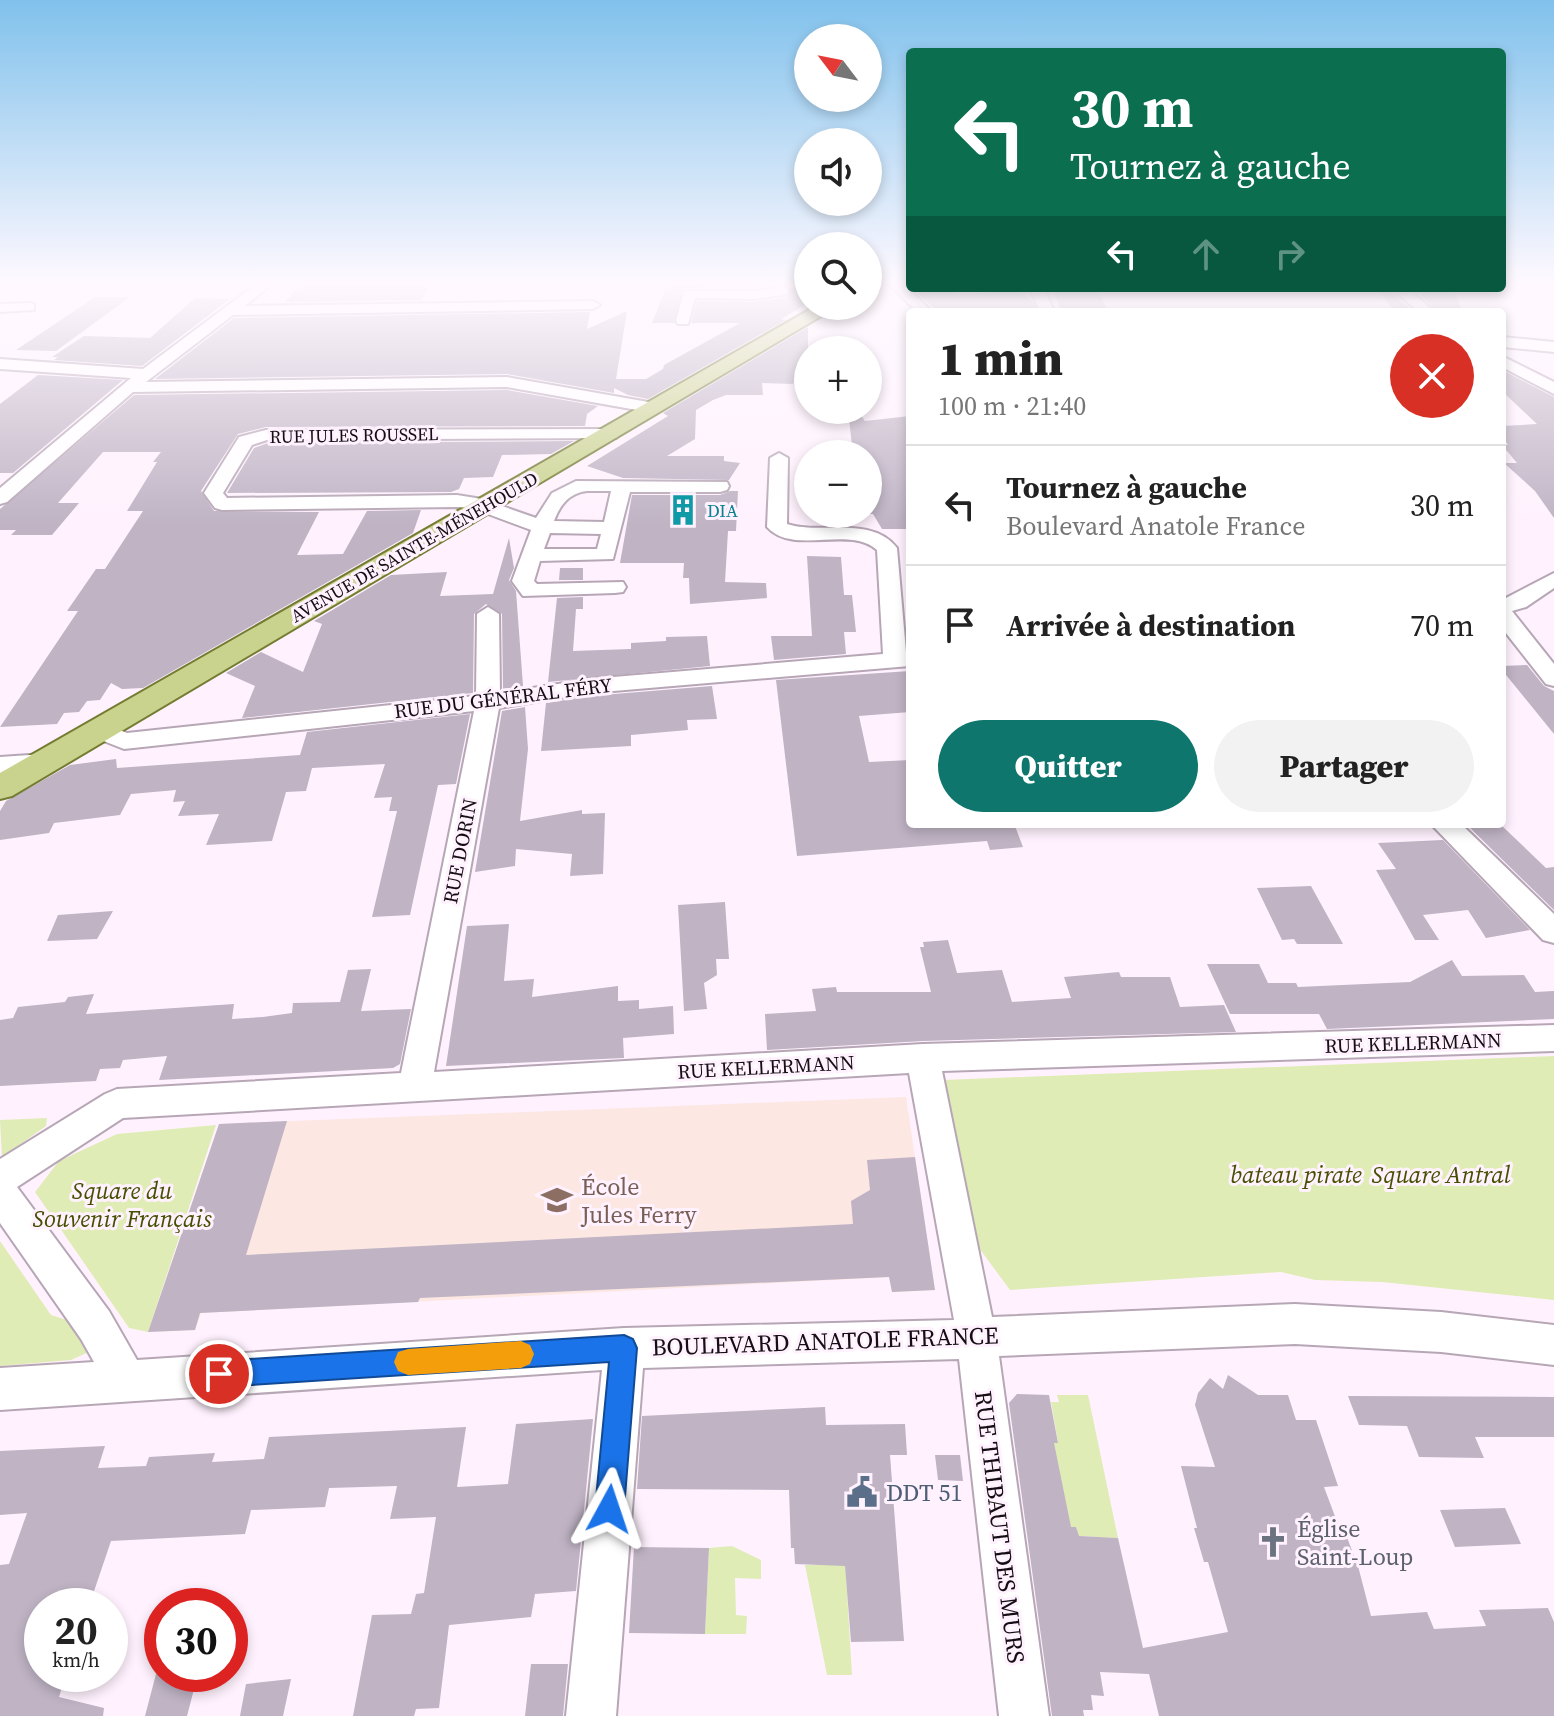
<!DOCTYPE html>
<html lang="fr">
<meta charset="utf-8">
<style>
body{margin:0;font-family:"Source Serif 4",serif;background:#f2f2f2;color:#222;height:100vh;display:flex;flex-direction:column;font-size:30px;white-space:nowrap}
*{box-sizing:border-box;margin:0}
p{font-size:26px;color:#767676}
.icon{flex:none;width:44px;height:44px;fill:none;stroke:currentColor;stroke-width:2;stroke-linecap:round;stroke-linejoin:round}
.map{position:relative;flex:1;overflow:hidden}
.panel{position:absolute;left:906px;top:308px;width:600px;height:520px;display:flex;flex-direction:column;background:#fff;border-radius:8px;box-shadow:0 4px 12px #0003}
.panel>*{flex:none}
.banner{position:absolute;left:906px;top:48px;width:600px;height:244px;border-radius:8px;box-shadow:0 4px 12px #0003;background:#0b6e4f;color:#fff;overflow:hidden}
.needle{width:52px;rotate:302deg}
.fabs{position:absolute;left:794px;top:24px;display:grid;gap:16px}
.fabs a{display:grid;place-items:center;width:88px;height:88px;border-radius:50%;background:#fff;box-shadow:0 4px 12px #0003;font-size:40px}
.speed{position:absolute;left:24px;top:1588px;display:flex;gap:16px;font-size:40px;font-weight:700;text-align:center}
.speed>*{display:grid;place-content:center;width:104px;height:104px;border-radius:50%;background:#fff;box-shadow:0 4px 12px #0003;line-height:1}
.speed small{font-size:20px;font-weight:400}
.speed .limit{border:12px solid #d22;background:#fff;color:#111}
.pin{position:absolute;display:grid;place-items:center;width:68px;height:68px;color:#fff;margin:-34px;border:4px solid #fff;border-radius:50%;box-shadow:0 2px 8px #0007}
.me{position:absolute;width:88px;margin:-44px;rotate:5deg;stroke-linejoin:round;filter:drop-shadow(0 0 6px #0008)}
.turn{display:flex;align-items:center;gap:28px;height:168px;padding:0 32px;font-size:36px}
.turn .icon{width:104px;height:104px;stroke-width:2.5}
.turn b{display:block;font-size:56px;line-height:68px}
.lanes{display:flex;align-items:center;height:76px;padding:0 32px;background:#0003;justify-content:center;gap:40px;direction:ltr}
.lanes .off{opacity:.35}
.round{display:grid;place-items:center;flex:none;width:84px;height:84px;border-radius:42px;background:#f2f2f2}
.head{display:flex;align-items:center;justify-content:space-between;height:136px;padding:0 32px}
h1{font-size:48px;font-weight:800;line-height:60px}
.primary-button{display:flex;gap:16px;margin-top:auto;padding:16px 32px}
.primary-button a{flex:1;height:92px;border-radius:48px;background:#0f766e;color:#fff;font-size:32px;font-weight:800;line-height:92px;text-align:center}
.primary-button a+a{background:#f2f2f2;color:#222}
ul{padding:0;list-style:none}
li{display:flex;align-items:center;gap:24px;height:120px;padding:0 32px;border-top:2px solid #e0e0e0}
li div{flex:1}
li b{display:block;font-size:30px}
li em{font-style:normal}
.map>svg:first-child{display:block}
.education{fill:#fce7e3}
.green{fill:#e0ecb5}
.building{fill:#bfb3c4}
.lines{fill:none;stroke-linecap:round;stroke-linejoin:round}
.minor-casing{stroke:#b7a7b6;stroke-width:4}
.major-casing{stroke:#747c32;stroke-width:4}
.minor{fill:#fff;fill-rule:evenodd}
.major{fill:#cad38e;fill-rule:evenodd}
.route{fill:#1a73e8;stroke:#114b97;stroke-width:2}
.slow{fill:#f59e0b}
.labels{text-anchor:middle;dominant-baseline:central;stroke-width:6;stroke-linejoin:round;paint-order:stroke}
.far-street-label{font-size:18px;fill:#150f15;stroke:#fff2fe}
.far-culture-label{font-size:18px;fill:#0d838f;stroke:#fff2fe;text-anchor:start}
.street-label{font-size:20px;fill:#150f15;stroke:#fff2fe}
.near-park-label{font-size:24px;font-style:italic;fill:#454f00;stroke:#fff2fe}
.near-education-label{font-size:24px;fill:#785e54;stroke:#fff2fe;text-anchor:start}
.near-street-label{font-size:24px;fill:#150f15;stroke:#fff2fe}
.near-service-label{font-size:24px;fill:#4e5e75;stroke:#fff2fe;text-anchor:start}
.near-worship-label{font-size:24px;fill:#5b616d;stroke:#fff2fe;text-anchor:start}
</style>
<div class="map">
<svg width="1554" height="1716" viewBox="0 0 1554 1716">
<rect width="100%" height="100%" fill="#fff2fe"/>
<!-- education -->
<path class="education" d="M906,1097L935,1290L892,1292L890,1277L201,1313L195,1330L148,1332L219,1124Z"/>
<!-- green -->
<path class="green" d="M1554,1056V1300L1382,1282L1315,1280L1281,1272L1010,1290L976,1244L943,1080Z
M47,1118L46,1126L2,1157L0,1120Z
M216,1125L148,1332L129,1328L35,1192L59,1161L117,1134Z
M0,1241L51,1315L73,1322L91,1351L71,1360L0,1366Z
M1057,1395H1088L1118,1538L1078,1536L1076,1527H1059L1054,1443L1058,1442L1051,1402H1059Z
M732,1546L761,1560V1579L735,1578L736,1615L747,1616L746,1634H705L709,1548Z
M845,1560L852,1675H827L805,1565H833Z"/>
<!-- building -->
<path class="building" d="M300,285H431L421,300L285,302Z
M667,285H760L766,286L684,288L674,323H652Z
M802,285L794,292L808,299V303L781,319L786,320L648,399L628,395L614,388V393L507,374L155,379L234,318L590,312L587,329L627,311L616,379H646L663,369L664,365L740,323H691L697,301L755,302L788,297L791,287Z
M913,288H949L958,295L1017,289L1033,302L1037,312H938Z
M1052,288H1097L1107,310L1061,311Z
M1414,288L1453,289L1463,312H1438Z
M1378,290L1389,291L1414,312H1395Z
M95,297H130L56,351L16,350Z
M195,298L230,299L142,366L54,360L58,357H52L84,336L150,338Z
M808,327V358L793,384L762,383L763,395H726L713,400L696,410L695,439L667,456H724V461L740,463L729,480L623,478L587,466L668,416L663,413Z
M1502,370L1554,397V518L1535,491L1504,463H1517L1502,445H1508L1502,436V426L1537,424L1502,391Z
M38,375L123,380L13,473H0V404Z
M507,390L598,406L587,414L585,426L266,427L238,434L201,491L214,511L319,512L297,555L343,554L367,511L421,510L413,533L143,688L122,689L111,683L100,700L87,701L79,712L64,713L57,724L0,727L78,611H67L96,569H105L143,511H127L157,462H153L161,452H103L58,503H79L52,535H11L16,530H0V509L134,395Z
M848,410H857L865,421L910,416V529H882L873,514H868V454H853Z
M574,441L551,454L502,455L493,477L464,478L459,489L451,492L227,493L254,448L268,443Z
M730,491H738L736,531H728L725,582L766,583L767,598L690,604L689,578H683L684,563H620L632,495H720Z
M509,538L514,568L509,580L516,591L523,686L503,690L502,614L486,604L474,614L473,693L242,718L255,686L226,673L261,652L303,672L322,624L314,621L391,575L447,572L440,596L493,594Z
M807,556L841,557L844,595H852L856,632H844L846,654L774,660L771,636H812Z
M560,568H583V580H559Z
M583,597V609H576L573,651L631,649V643L666,641V637L707,636L710,666L548,682L557,598Z
M1527,665L1544,686L1554,691V734L1502,670V666Z
M910,671V712L859,716L869,762L910,760V824L1015,826L1023,847L990,850L987,841L797,856L776,680Z
M712,686L717,719L687,720L688,730L631,735V746L541,751L546,703L590,696Z
M525,707L528,749L520,821L582,810V814L605,813L603,874L570,876L572,854L516,849L515,866L475,872L502,711Z
M470,714L456,784L438,785L410,915L372,917L397,811H389L392,797L374,798L385,764L312,768L306,791L286,792L272,841L206,845L219,814L178,816L185,801L173,802L176,790L131,794L120,815L54,823L49,833L0,840V811L6,801L70,765L116,759L117,768L300,755L307,732Z
M1466,824H1500L1546,868L1554,867V910Z
M1443,840L1530,930L1486,938L1468,910L1423,915L1439,940H1415L1376,870L1396,869L1378,843Z
M1311,886L1343,944H1297L1294,939L1282,940L1257,888Z
M725,902L729,959H716L717,975L704,983L707,1009L684,1011L678,905Z
M113,911L97,939L47,941L58,915Z
M509,924L504,981L534,979L532,997L618,986V1001L639,1000V1009L673,1006L674,1034L623,1038L624,1058L446,1066L467,926Z
M948,940L957,973L1002,970L1012,1002L1071,998L1064,977L1119,972L1121,977H1170L1180,1007L1224,1005L1236,1032L923,1041L767,1050L765,1014L816,1011L812,989L836,987L837,992H931L920,947H924L923,942Z
M1452,960L1462,976L1524,975L1535,992L1554,991V1019L1327,1029L1319,1014H1230L1207,964H1259L1268,983H1296L1298,987L1410,982Z
M371,969L361,1011L411,1009L400,1064L393,1068L159,1080L167,1056L123,1060L120,1068L100,1069L96,1081L0,1086V1020L13,1018L18,1007L65,1002L68,997L94,994L86,1014L234,1004L232,1019L263,1017L292,1013L293,1003L340,1002L348,970Z
M287,1121L246,1255L853,1224L851,1201L870,1190L867,1160L915,1157L935,1290L892,1292L889,1277L420,1298L418,1302L200,1313L195,1330L148,1332L219,1124Z
M1228,1375L1258,1395H1288L1296,1420H1316L1338,1486L1324,1487L1339,1527H1343L1358,1566L1371,1616L1427,1612L1434,1629L1486,1626L1479,1610L1548,1608L1554,1622V1716H1159L1149,1674L1100,1672L1104,1696L1091,1695L1093,1710H1083L1084,1716H1052L1009,1403L1017,1394L1049,1395L1058,1443H1054L1071,1527H1076L1079,1536L1118,1538L1143,1648L1228,1632L1208,1562H1204L1194,1528H1197L1181,1466L1215,1467L1195,1405L1198,1393L1210,1378L1223,1389Z
M1348,1396L1554,1397V1437H1475L1484,1458L1419,1457L1407,1426L1359,1425Z
M825,1407L826,1425L905,1424L907,1455H890L904,1641L851,1642L845,1566L795,1564L794,1548H791L789,1490L637,1489L642,1416Z
M593,1419L576,1591L535,1594L531,1617L449,1625L439,1708L416,1709L414,1716H353L372,1615L411,1614L416,1594L424,1593L436,1517L390,1519L397,1486L329,1488L325,1507L251,1510L245,1534L111,1541L89,1606H42V1674H66L59,1697L104,1708L103,1716H0V1565L9,1564L27,1513L0,1515V1451L105,1446L98,1468L146,1466L149,1457L215,1453L212,1462L264,1459L269,1437L466,1427L457,1487L508,1484L516,1424Z
M935,1455H960L963,1481L938,1480Z
M1505,1508L1521,1544L1455,1547L1440,1510Z
M634,1547L709,1548L705,1634L629,1633Z
M531,1664H568L563,1716H525Z
M156,1674H198L187,1716H145Z
M291,1679L283,1716H240L246,1684Z"/>
<g class="lines">
<defs>
<path id="minor" d="M255,285H271L245,306L593,301L600,305L593,309L233,315L146,382L507,377L654,403L662,408L654,413L507,387L133,392L7,502L0,504V488L131,378L0,369V359L143,369Z
M890,285H905L932,312H917Z
M783,287L788,288V294L755,299L695,298L688,324H678L676,321L684,291H755Z
M804,287L808,288V296L797,291Z
M1030,288H1044L1054,312H1040Z
M1391,288H1407L1435,312H1419Z
M29,303L34,304V310L0,312V304Z
M1502,337L1554,342V352L1502,347Z
M1502,356L1554,382V394L1502,367Z
M610,429L616,430L619,434L616,438L267,440L252,445L223,493L227,498L457,495L482,499L536,518L552,493L576,481L727,482L729,486L727,490L720,492H630L613,559L540,561L534,581L537,584L623,582L626,587L623,592L615,593L523,596L512,581L531,530L472,508L457,507L222,510L215,508L204,493L239,437L266,430ZM587,491H611L604,522L554,521C560,505 569,493 587,491ZM550,533L601,534L597,549H544Z
M779,453L788,458L787,524C821,535 872,515 897,548L906,652H910V666L590,693L499,708L434,1072L923,1044L1554,1025V1051L942,1071L992,1317L1295,1304L1441,1312L1554,1325V1365L1441,1352L1295,1344L999,1356L1049,1716H999L959,1359L643,1368L616,1716H566L602,1370L0,1410V1368L94,1362L81,1339L0,1223V1159L105,1094L117,1089L401,1073L474,711L124,749L91,736L88,730L91,724L100,722L127,733L476,696L477,614L488,607L499,614L500,693L590,679L883,654L877,550C849,525 793,556 767,527L770,458ZM909,1073L954,1320L624,1328L137,1360L109,1311L17,1187L123,1118Z
M1554,573V588L1526,607L1512,611L1554,664V686L1546,684L1502,628V600Z
M44,754L53,756L57,762L53,768L0,773V757Z
M1431,824H1461L1554,914V943L1543,940Z"/>
<path id="major" d="M816,306H838L12,796L0,799V773Z"/>
</defs>
<!-- minor casing -->
<use href="#minor" class="minor-casing"/>
<!-- major casing -->
<use href="#major" class="major-casing"/>
<!-- minor -->
<use href="#minor" class="minor"/>
<!-- major -->
<use href="#major" class="major"/>
</g>
<!-- sky -->
<linearGradient id="sky" x2="0" y2="1"><stop stop-color="#80c1ec"/><stop offset="0.54" stop-color="#fff9ff"/><stop offset="1" stop-color="#fff9ff" stop-opacity="0"/></linearGradient>
<rect width="1554" height="525" fill="url(#sky)"/>
<!-- route -->
<path class="route" d="M624,1335L633,1339L637,1348L624,1509L620,1520L609,1524L599,1520L595,1509L609,1362L219,1387L210,1383L206,1374L210,1365L219,1361Z"/>
<!-- slow -->
<path class="slow" d="M521,1341L530,1345L534,1354L530,1364L521,1368L408,1375L398,1371L394,1362L398,1352L408,1349Z"/>
<!-- icons -->
<defs>
<symbol id="building-bare" viewBox="-9 -9 18 18"><path d="M-4-6H4V6H1V3H-1V6H-4ZM-2.5-4.3h1.7v1.8h-1.7ZM.8-4.3h1.7v1.8H.8ZM-2.5-1h1.7V.8h-1.7ZM.8-1h1.7V.8H.8Z" fill="#0f9aa8" stroke="#fff2fe" stroke-width="2.5" paint-order="stroke"/></symbol>
<symbol id="school-bare" viewBox="-9 -9 18 18"><path d="M0-5L7-2L0 1L-7-2ZM-4 1L0 2.5L4 1V4Q0 6-4 4Z" fill="#8d6e63" stroke="#fff2fe" stroke-width="2.5" paint-order="stroke"/></symbol>
<symbol id="civic-bare" viewBox="-9 -9 18 18"><path d="M-.6-6.5H3V-4.5H.6V-3L4-1V1h2V6H-6V1h2V-1L-.6-3ZM-1.2 2.5V6h2.4V2.5Z" fill="#5c6f8a" stroke="#fff2fe" stroke-width="2.5" paint-order="stroke"/></symbol>
<symbol id="church-bare" viewBox="-9 -9 18 18"><path d="M-1.2-6h2.4v3.5h3.3v2.4h-3.3V6h-2.4V-.1h-3.3v-2.4h3.3Z" fill="#6b7280" stroke="#fff2fe" stroke-width="2.5" paint-order="stroke"/></symbol>
</defs>
<g fill-rule="evenodd">
<use href="#building-bare" x="661" y="488" width="44" height="44"/>
<use href="#school-bare" x="535" y="1178" width="44" height="44"/>
<use href="#civic-bare" x="840" y="1470" width="44" height="44"/>
<use href="#church-bare" x="1251" y="1520" width="44" height="44"/>
</g>
<g class="labels">
<!-- far-street labels -->
<g class="far-street-label">
<text transform="translate(354 435) rotate(-1)">RUE JULES ROUSSEL</text>
<text transform="translate(414 547) rotate(-30)">AVENUE DE SAINTE-MÉNEHOULD</text>
</g>
<!-- far-culture labels -->
<g class="far-culture-label">
<text x="707" y="510">DIA</text>
</g>
<!-- street labels -->
<g class="street-label">
<text transform="translate(503 698) rotate(-7)">RUE DU GÉNÉRAL FÉRY</text>
<text transform="translate(460 851) rotate(-79)">RUE DORIN</text>
<text transform="translate(1413 1043) rotate(-2)">RUE KELLERMANN</text>
<text transform="translate(766 1067) rotate(-3)">RUE KELLERMANN</text>
</g>
<!-- near-park labels -->
<g class="near-park-label">
<text x="1296" y="1174">bateau pirate</text>
<text x="1441" y="1174">Square Antral</text>
<text x="122" y="1190">Square du<tspan x="122" dy="28">Souvenir Français</tspan></text>
</g>
<!-- near-education labels -->
<g class="near-education-label">
<text x="581" y="1186">École<tspan x="581" dy="28">Jules Ferry</tspan></text>
</g>
<!-- near-street labels -->
<g class="near-street-label">
<text transform="translate(825 1341) rotate(-2)">BOULEVARD ANATOLE FRANCE</text>
<text transform="translate(1000 1527) rotate(83)">RUE THIBAUT DES MURS</text>
</g>
<!-- near-service labels -->
<g class="near-service-label">
<text x="886" y="1492">DDT 51</text>
</g>
<!-- near-worship labels -->
<g class="near-worship-label">
<text x="1297" y="1528">Église<tspan x="1297" dy="28">Saint-Loup</tspan></text>
</g>
</g>
</svg>
<div class="fabs">
<a><svg class="needle" viewBox="-14 -14 28 28"><path d="M0-13l5 13h-10z" fill="#e53935"/><path d="M0 13l5-13h-10z" fill="#767676"/></svg></a>
<a><svg class="icon" aria-label="sound" viewBox="0 0 24 24"><path d="M4 9h4l5-4v14l-5-4H4zM17 9q2 3 0 6"/></svg></a>
<a><svg class="icon" aria-label="search" viewBox="0 0 24 24"><circle cx="10" cy="10" r="6"/><path d="M15 15l6 6"/></svg></a>
<a>+</a>
<a>−</a>
</div>
<div class="speed"><div>20<small>km/h</small></div><div class="limit">30</div></div>
<div class="pin" style="left:219px;top:1374px;background:#d93025"><svg class="icon" aria-label="arrive" viewBox="0 0 24 24"><path d="M6 21V4h12l-3 4 3 4H6"/></svg></div>
<svg class="me" style="left:609px;top:1509px" viewBox="-20 -20 40 40"><path d="M0-17L14 15 0 8-14 15z" fill="#1a73e8" stroke="#fff" stroke-width="4"/></svg>
<div class="banner">
<div class="turn"><svg class="icon" aria-label="left" viewBox="0 0 24 24"><path d="M17 20v-9H6M10 6l-5 5 5 5"/></svg><div><b>30 m</b>Tournez à gauche</div></div>
<div class="lanes"><svg class="icon" aria-label="left" viewBox="0 0 24 24"><path d="M17 20v-9H6M10 6l-5 5 5 5"/></svg><svg class="icon off" aria-label="ahead" viewBox="0 0 24 24"><path d="M12 20V5M6 11l6-6 6 6"/></svg><svg class="icon off" aria-label="right" viewBox="0 0 24 24"><path d="M7 20v-9h11M14 6l5 5-5 5"/></svg></div>
</div>
<section class="panel">
<div class="head"><div><h1>1 min</h1><p>100 m · 21:40</p></div><a class="round" style="background:#d93025;color:#fff"><svg class="icon" aria-label="close" viewBox="0 0 24 24"><path d="M6 6l12 12M18 6L6 18"/></svg></a></div>
<ul>
<li><svg class="icon" aria-label="left" viewBox="0 0 24 24"><path d="M17 20v-9H6M10 6l-5 5 5 5"/></svg><div><b>Tournez à gauche</b><p>Boulevard Anatole France</p></div><em>30 m</em></li>
<li><svg class="icon" aria-label="arrive" viewBox="0 0 24 24"><path d="M6 21V4h12l-3 4 3 4H6"/></svg><div><b>Arrivée à destination</b></div><em>70 m</em></li>
</ul>
<div class="primary-button"><a>Quitter</a><a>Partager</a></div>
</section>
</div>
